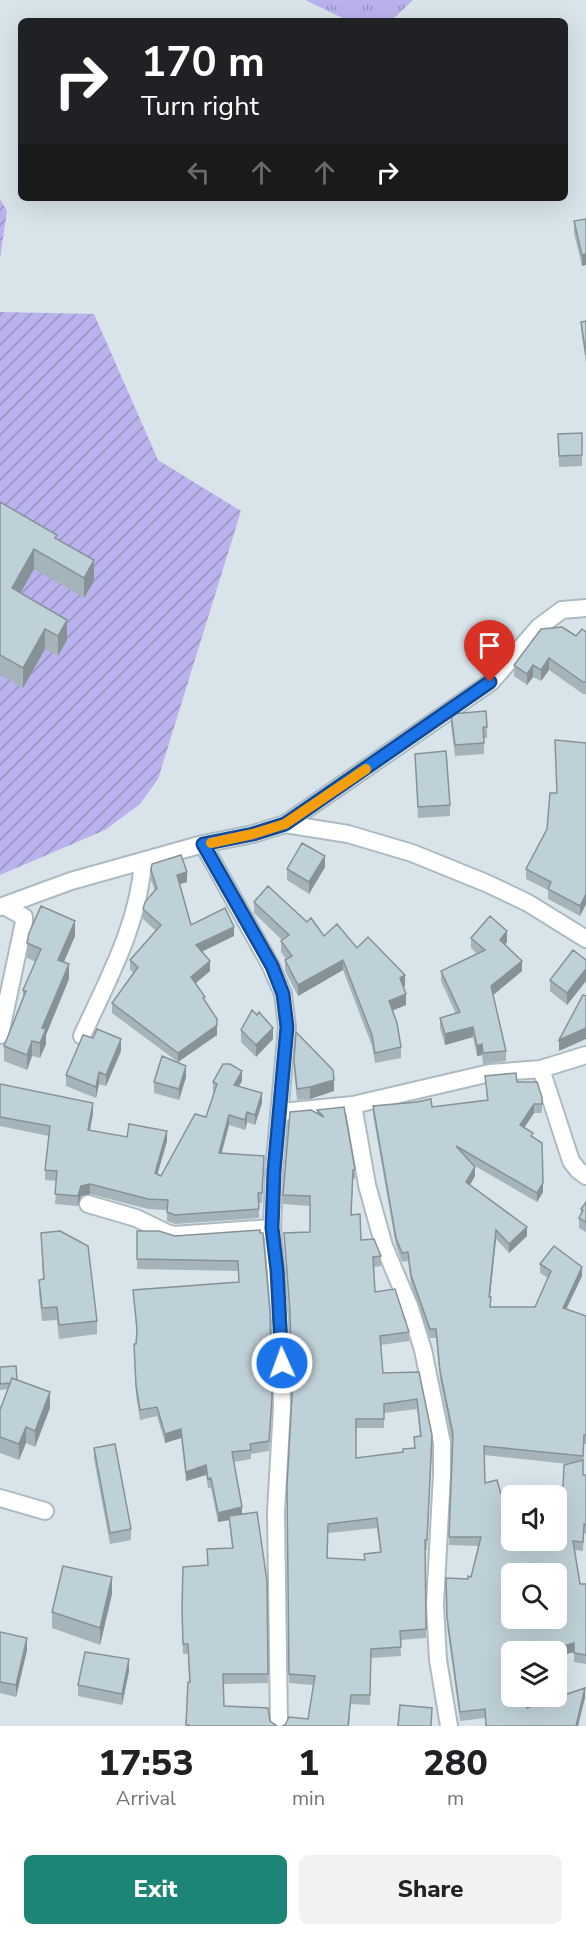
<!DOCTYPE html>
<style>
body{margin:0;font-family:"Nunito Sans",sans-serif;background:#f2f2f2;color:#202124;height:100vh;display:flex;flex-direction:column;font-size:22px;white-space:nowrap}
*{box-sizing:border-box;margin:0}
p{font-size:20px;color:#757577}
.icon{flex:none;width:33px;height:33px;fill:none;stroke:currentColor;stroke-width:2;stroke-linecap:round;stroke-linejoin:round}
.map{position:relative;height:1726px;overflow:hidden}
.sheet{display:flex;flex-direction:column;background:#fff;flex:1}
.sheet>*{flex:none}
.hud{position:absolute;left:18px;top:18px;width:550px;height:183px;border-radius:9px;box-shadow:0 6px 24px #0002;background:#202124;color:#fff;overflow:hidden}
.tools{position:absolute;left:501px;top:1485px;display:grid;gap:12px}
.tools a{display:grid;place-items:center;width:66px;height:66px;border-radius:9px;background:#fff;box-shadow:0 6px 24px #0002;font-size:30px}
.pin{position:absolute;display:grid;place-items:center;width:51px;height:51px;color:#fff;margin:-62px -26px;border-radius:50% 50% 50% 0;rotate:-45deg;box-shadow:0 0 6px #0007}
.pin .icon{rotate:45deg}
.me{position:absolute;width:66px;margin:-33px;rotate:358deg;stroke-linejoin:round;filter:drop-shadow(0 0 4px #0008)}
.turn{display:flex;align-items:center;gap:21px;height:126px;padding:0 24px;font-size:27px}
.turn .icon{width:78px;height:78px;stroke-width:2.5}
.turn b{display:block;font-size:42px;line-height:51px}
.lanes{display:flex;align-items:center;height:57px;padding:0 24px;background:#0003;justify-content:center;gap:30px;direction:ltr}
.lanes .off{opacity:.35}
.eta{display:flex;justify-content:space-evenly;align-items:center;height:102px;text-align:center}
.eta b{font-size:36px;font-weight:800;line-height:42px}
.cta{display:flex;gap:12px;margin-top:auto;padding:12px 24px}
.cta a{flex:1;height:69px;border-radius:9px;background:#1d8575;color:#fff;font-size:24px;font-weight:800;line-height:69px;text-align:center}
.cta a+a{background:#f2f2f2;color:#202124}
.map>svg:first-child{display:block}
.residential{fill:#d8e4ea;fill-rule:evenodd}
.grass{fill:url(#grass-tufts)}
.garden{fill:url(#garden-furrows)}
.lines{fill:none;stroke-linecap:round;stroke-linejoin:round}
.street-casing{stroke:#acbbc2;stroke-width:20}
.street{stroke:#fff;stroke-width:16}
.wall{fill:#a4b4ba;fill-rule:evenodd}
.shaded-wall{fill:#869297}
.building{fill:#bfd1d8;stroke:#869297;stroke-width:1.5;fill-rule:evenodd}
.route-casing{stroke:#114b97;stroke-width:15}
.route{stroke:#1a73e8;stroke-width:10}
.slow{stroke:#f59e0b;stroke-width:10}
</style>
<div class="map">
<svg width="586" height="1726" viewBox="0 0 586 1726">
<defs>
<pattern id="grass-tufts" width="24" height="20" patternUnits="userSpaceOnUse" patternTransform="scale(1.5)"><rect width="24" height="20" fill="#bab2ec"/><path d="M3 7l-1-3M5 7V3M7 7l1-3M15 17l-1-3M17 17v-4M19 17l1-3" fill="none" stroke="#9893c1"/></pattern>
<pattern id="garden-furrows" width="10" height="10" patternUnits="userSpaceOnUse" patternTransform="scale(1.5)"><rect width="10" height="10" fill="#bab2ec"/><path d="M-1 1l2-2M0 10L10 0M9 11l2-2" fill="none" stroke="#9893c1"/></pattern>
</defs>
<rect width="100%" height="100%" fill="#ebf2f6"/>
<!-- residential -->
<path class="residential" d="M0,0H586V1726H0ZM21,21H566V198H21ZM512,1496H556V1540H512ZM512,1574H556V1618H512ZM512,1652H556V1696H512Z"/>
<!-- grass -->
<path class="grass" d="M305,0H413L391,21H349Z"/>
<!-- garden -->
<path class="garden" d="M0,199L7,211L0,258Z
M0,312L94,314L158,460L241,511L158,779L140,804L105,830L0,875Z"/>
<g class="lines">
<defs>
<path id="street" d="M285,824L348,834L412,853L486,883L528,903L586,939
M203,844L253,834L285,824L491,682L539,627L562,610L586,608
M0,907L71,881L203,844L271,966L283,994L287,1027L274,1171L272,1228L280,1321L282,1407L276,1512L279,1726
M0,1035L24,922V917L4,906
M82,1036C108,979 139,924 143,861
M541,1069L571,1161L578,1170L586,1176
M353,1105L367,1185L384,1246L410,1308L423,1350L442,1443V1474L435,1605L438,1660L449,1726
M281,1112L353,1105L490,1073L541,1069L586,1055
M88,1204L136,1218L167,1233L174,1235L272,1228
M0,1498L45,1511"/>
</defs>
<!-- street casing -->
<use href="#street" class="street-casing"/>
<!-- street -->
<use href="#street" class="street"/>
</g>
<!-- wall -->
<path class="wall" d="M586,219L582,266L574,233V221Z
M586,321V363L581,329V322Z
M582,433V466L559,467L558,434Z
M0,502L57,539L94,581L84,598L34,569L20,593L67,640L58,656L45,649L23,688L0,675Z
M586,632V694H583L549,670L541,681L533,677L527,685L514,676V665Z
M451,714L487,727V738H484V754L455,756L451,725Z
M586,743V904L580,916L548,899V890L526,879V869L547,829L556,793Z
M415,754L450,805V816L418,818Z
M325,867L309,894L287,880V869Z
M151,870L187,882L180,884L191,925L234,936L202,952L210,971L196,983L205,1002L217,1035L178,1062L112,1013V1003L134,973L130,970V960L156,931L143,919V909L155,891L151,880Z
M254,902L307,922L324,936L357,948L405,986L403,987L406,1005L392,1010L401,1047V1058L375,1063L372,1046L343,970L298,996L285,971V960L286,959L281,952V941L282,940L254,913Z
M75,936L64,962L69,979L46,1035V1044L40,1058L32,1056L27,1070L4,1061V1046L23,997V990L36,962L27,958V943Z
M471,938L507,942L505,944L522,971L493,995L506,1051V1061L483,1064L482,1055L477,1056L473,1037L445,1045L440,1028V1018L456,1014L441,981V971L477,954L471,948Z
M586,960V981L567,1005L550,991V980Z
M241,1030L273,1039L256,1057L241,1042Z
M121,1051L106,1086L99,1084L96,1098L66,1086V1075Z
M294,1060L334,1091L310,1099L297,1100L294,1071Z
M485,1076L517,1082L542,1097V1113H534L524,1128L533,1137L543,1192L537,1202L475,1166V1176L470,1185L527,1236L509,1253L496,1239L490,1297L491,1307H535L548,1278L540,1273V1264L582,1276L566,1309L586,1316V1444H584L583,1475H586V1534L584,1533L583,1551L575,1550L580,1584H586V1664L574,1662V1652L556,1657L512,1652L528,1708L585,1697L578,1726H486L485,1718L460,1721L447,1626L446,1578L468,1579L471,1577L478,1546L449,1545L452,1442L440,1380L436,1338H430L411,1284L408,1261L402,1262L396,1246L373,1115V1106L432,1107L487,1100ZM484,1455L568,1464L563,1486L501,1494L485,1483Z
M186,1077L179,1100L154,1093V1082Z
M242,1081L239,1086L262,1103L255,1125L247,1122L245,1130L229,1125L221,1153L264,1156L262,1203H259V1218L175,1224L167,1221V1210L148,1209L90,1194L81,1196L78,1206L55,1204L57,1181L45,1180V1170L49,1136L0,1126V1084L93,1113L90,1130L127,1137L167,1141L157,1174L161,1176L206,1117L214,1093L213,1092V1082Z
M344,1107L355,1169V1179H353L351,1215L361,1240L381,1256V1266L374,1267L375,1292L409,1332V1341L381,1345L383,1373L419,1372L432,1444L427,1550H425L426,1638L400,1640L401,1656L371,1658L370,1705L351,1704L308,1719L313,1685L289,1683L287,1486L292,1400L290,1320L284,1233L310,1232V1206L283,1204V1195L317,1113V1110ZM417,1409L420,1436L414,1437V1448L403,1452L356,1458V1428H384V1413ZM377,1528L380,1552L364,1560L328,1558V1533Z
M586,1202V1232L579,1228V1218L581,1215V1209Z
M260,1230L272,1407L269,1451L251,1454V1459L234,1462L242,1514L267,1581L268,1683L223,1684L224,1706L270,1721L277,1726H186L188,1682H189L188,1654H183L182,1618L208,1565L207,1549L232,1548L229,1520L218,1522L211,1488H208L206,1475L186,1481L181,1438L165,1443L157,1416L140,1420L136,1395L134,1354V1344H136L137,1338L133,1290L239,1282L238,1271L137,1269V1231L175,1236Z
M41,1233L97,1321V1334L59,1339L57,1320L42,1321L39,1293V1280L43,1279Z
M0,1367L17,1380L50,1408L35,1447L26,1443L19,1460L0,1453V1410L8,1389L0,1390Z
M94,1448L131,1529V1540L110,1544L94,1459Z
M112,1594L100,1645L52,1628V1612Z
M0,1632L27,1650L16,1697L0,1693Z
M129,1671L122,1705L78,1696V1685Z"/>
<!-- shaded-wall -->
<path class="shaded-wall" d="M586,254V265L582,266V255Z
M34,549V569L12,608V588Z
M94,560V581L84,598V578Z
M67,620V640L58,656V636Z
M45,629V649L23,688V668Z
M549,658V670L541,681V670Z
M533,665V677L527,685V674Z
M325,856V867L309,894V882Z
M187,872V882L177,885V875Z
M586,894V904L580,916V906Z
M75,921V936L58,975V960Z
M234,927V936L196,954V945Z
M507,931V942L500,950V940Z
M343,960V970L298,996V985Z
M210,961V971L191,987V977Z
M522,961V971L491,997V986Z
M69,964V979L46,1035V1044L40,1058V1043L42,1028Z
M586,969V981L567,1005V993Z
M405,975V986L400,989V978Z
M406,994V1005L389,1012V1001Z
M217,1025V1035L178,1062V1053Z
M473,1027V1037L445,1045V1034Z
M273,1028V1039L256,1057V1045Z
M586,1028V1039L559,1051V1040Z
M121,1039V1051L106,1086V1075Z
M32,1041V1056L27,1070V1055Z
M482,1044V1055L477,1056V1046Z
M186,1066V1077L179,1100V1089Z
M242,1071V1081L234,1094V1085Z
M99,1072V1084L96,1098V1087Z
M334,1080V1091L310,1099V1087Z
M262,1093V1103L255,1125V1115Z
M93,1103V1113L88,1140V1130Z
M534,1104V1113L520,1134V1125Z
M247,1112V1122L245,1130V1120Z
M229,1115V1125L219,1163V1153Z
M167,1131V1141L155,1183V1173Z
M475,1167V1176L466,1191V1182Z
M543,1183V1192L537,1202V1193Z
M90,1184V1194L81,1196L78,1206V1196L81,1186Z
M527,1227V1236L509,1253V1244Z
M496,1230V1239L489,1306V1297Z
M582,1267V1276L563,1316V1308Z
M50,1392V1408L35,1447V1431Z
M26,1427V1443L19,1460V1444Z
M181,1429V1438L165,1443V1434Z
M206,1465V1475L186,1481V1472Z
M242,1507V1517L229,1516V1520L218,1522V1513Z
M112,1577V1594L100,1645V1628Z
M27,1638V1650L16,1697V1685Z
M574,1643V1652L556,1657V1652H543Z
M129,1659V1671L122,1705V1694Z
M585,1688V1697L578,1726H576Z
M351,1695L349,1726H348Z"/>
<!-- building -->
<path class="building" d="M586,219V254L582,255L574,221Z
M586,321V355L581,322Z
M582,433V455L559,456L558,434Z
M0,502L57,535L55,538L94,560L84,578L34,549L12,588L67,620L58,636L45,629L23,668L0,655Z
M562,627L576,636L582,629L586,632V682H583L549,658L541,670L533,665L527,674L514,665L541,629Z
M486,711L487,727H483L484,743L455,745L451,714Z
M555,740L586,743V894L580,906L548,889L551,882L526,869L547,829L550,793H557Z
M446,751L450,805L418,807L415,754Z
M302,843L325,856L309,882L287,869Z
M181,855L187,872L177,875L191,925L225,908L234,927L196,945L210,961L191,977L205,997L203,998L217,1019V1025L178,1053L112,1003L138,967L130,960L161,925L143,909L145,902L157,888L151,870L152,864Z
M268,886L307,922L311,918L324,936L337,924L357,948L368,937L405,975L400,978L406,994L389,1001L397,1023L401,1047L375,1053L372,1035L343,960L298,985L285,960L292,956L281,941L289,935L254,902Z
M41,906L75,921L58,960L69,964L42,1028L46,1029L40,1043L32,1041L27,1055L4,1046L26,991L23,990L41,949L27,943L29,933Z
M490,916L507,931L500,940L522,961L491,986L506,1051L483,1053L482,1044L477,1046L473,1027L445,1034L440,1018L460,1012L441,971L485,950L471,938Z
M573,950L586,960V969L567,993L550,980Z
M583,995L586,996V1028L559,1040Z
M252,1010L257,1015L259,1012L273,1028L256,1045L241,1030Z
M97,1029L121,1039L106,1075L99,1072L96,1087L66,1075L83,1035L93,1038Z
M296,1032L333,1070L334,1080L310,1087L297,1089L294,1060Z
M162,1056L186,1066L179,1089L154,1082Z
M223,1064H230L242,1071L234,1085L262,1093L255,1115L247,1112L245,1120L229,1115L219,1153L264,1156L262,1193H258L259,1209L175,1215L167,1212L168,1200L148,1199L90,1184L81,1186L78,1196L55,1194L57,1171L45,1170L50,1126L0,1117V1084L93,1103L88,1130L127,1137L129,1124L167,1131L155,1173L161,1176L195,1114L206,1117L217,1084L213,1082Z
M516,1073L517,1082H537L542,1097V1104H534L520,1125L533,1133L531,1136L542,1143L543,1183L537,1193L456,1146L475,1167L466,1182L527,1227L509,1244L496,1230L489,1297H491L490,1307H535L551,1271L540,1264L554,1246L582,1267L563,1308L586,1316V1435H584L583,1456L484,1446L485,1483L497,1480L501,1494L563,1486L564,1465L583,1460V1475H586V1525L584,1524L583,1542L573,1541L580,1584H586V1655L574,1653V1643L543,1652H512V1696H528L527,1708L585,1688L576,1726H486L485,1709L460,1712L447,1617L446,1578L468,1579V1576L471,1577L481,1537H449L453,1434L440,1371L436,1329H430L411,1275L408,1252L402,1253L396,1238L373,1106L417,1102L431,1099L432,1107L488,1100L485,1076ZM512,1496H556V1540H512ZM512,1574H556V1618H512Z
M344,1107L355,1169L353,1170L351,1215L360,1214L361,1240L374,1239L381,1256L373,1257L375,1292L395,1289L409,1332L380,1336L383,1373L419,1372L432,1435L427,1540H425L426,1629L400,1631L401,1647L371,1649L370,1695H351L348,1726H282L285,1725L289,1717L308,1719L315,1676L289,1674L287,1486L292,1397L290,1311L284,1233L310,1232V1196L283,1195L290,1112L311,1110L324,1117L317,1110ZM417,1399L421,1436L414,1437L415,1448L403,1449V1452L356,1458V1419H384V1404ZM377,1518L381,1552L364,1554L365,1560L327,1558L328,1524Z
M586,1202V1222L579,1218L583,1210L581,1209Z
M260,1230V1233H263L270,1312L272,1397L269,1441L250,1444L251,1450L232,1452L242,1507L218,1513L211,1478L208,1479L206,1465L186,1472L181,1429L165,1434L157,1407L140,1410L136,1385L134,1344H136L137,1329L133,1290L239,1282L238,1261L137,1259V1231H159L175,1236Z
M60,1231L88,1246L97,1321L59,1325L57,1307L42,1308L39,1280L44,1279L41,1233Z
M16,1366L17,1380L12,1378L10,1383L0,1384V1367Z
M12,1378L50,1392L35,1431L26,1427L19,1444L0,1437V1410Z
M115,1444L131,1529L110,1533L94,1448Z
M257,1512L267,1581L268,1674H223L224,1706L268,1708L270,1721L277,1726H189V1725H186L188,1682H190L188,1644H183L182,1608L183,1567L208,1565L207,1549L233,1548L229,1516Z
M63,1566L112,1577L100,1628L52,1612Z
M0,1632L27,1638L16,1685L0,1682Z
M85,1652L129,1659L122,1694L78,1685Z
M400,1705L432,1708L431,1726H398Z"/>
<g class="lines">
<defs>
<path id="route" d="M282,1363L277,1270L272,1228L274,1171L287,1027L283,994L272,966L203,844L253,834L285,824L490,682"/>
</defs>
<!-- route casing -->
<use href="#route" class="route-casing"/>
<!-- route -->
<use href="#route" class="route"/>
<!-- slow -->
<path class="slow" d="M211,843L253,834L285,824L366,769"/>
</g>
</svg>
<div class="tools">
<a><svg class="icon" aria-label="sound" viewBox="0 0 24 24"><path d="M4 9h4l5-4v14l-5-4H4zM17 9q2 3 0 6"/></svg></a>
<a><svg class="icon" aria-label="search" viewBox="0 0 24 24"><circle cx="10" cy="10" r="6"/><path d="M15 15l6 6"/></svg></a>
<a><svg class="icon" aria-label="layers" viewBox="0 0 24 24"><path d="M12 4l9 5-9 5-9-5zM3 14l9 5 9-5"/></svg></a>
</div>
<div class="pin" style="left:490px;top:682px;background:#d93025"><svg class="icon" aria-label="arrive" viewBox="0 0 24 24"><path d="M6 21V4h12l-3 4 3 4H6"/></svg></div>
<svg class="me" style="left:282px;top:1363px" viewBox="-20 -20 40 40"><circle r="17" fill="#1a73e8" stroke="#fff" stroke-width="3"/><path d="M0-11L8 9 0 5-8 9z" fill="#fff"/></svg>
<div class="hud">
<div class="turn"><svg class="icon" aria-label="right" viewBox="0 0 24 24"><path d="M7 20v-9h11M14 6l5 5-5 5"/></svg><div><b>170 m</b>Turn right</div></div>
<div class="lanes"><svg class="icon off" aria-label="left" viewBox="0 0 24 24"><path d="M17 20v-9H6M10 6l-5 5 5 5"/></svg><svg class="icon off" aria-label="ahead" viewBox="0 0 24 24"><path d="M12 20V5M6 11l6-6 6 6"/></svg><svg class="icon off" aria-label="ahead" viewBox="0 0 24 24"><path d="M12 20V5M6 11l6-6 6 6"/></svg><svg class="icon" aria-label="right" viewBox="0 0 24 24"><path d="M7 20v-9h11M14 6l5 5-5 5"/></svg></div>
</div>
</div>
<section class="sheet">
<div class="eta">
<div><b>17:53</b><p>Arrival</p></div>
<div><b>1</b><p>min</p></div>
<div><b>280</b><p>m</p></div>
</div>
<div class="cta"><a>Exit</a><a>Share</a></div>
</section>
